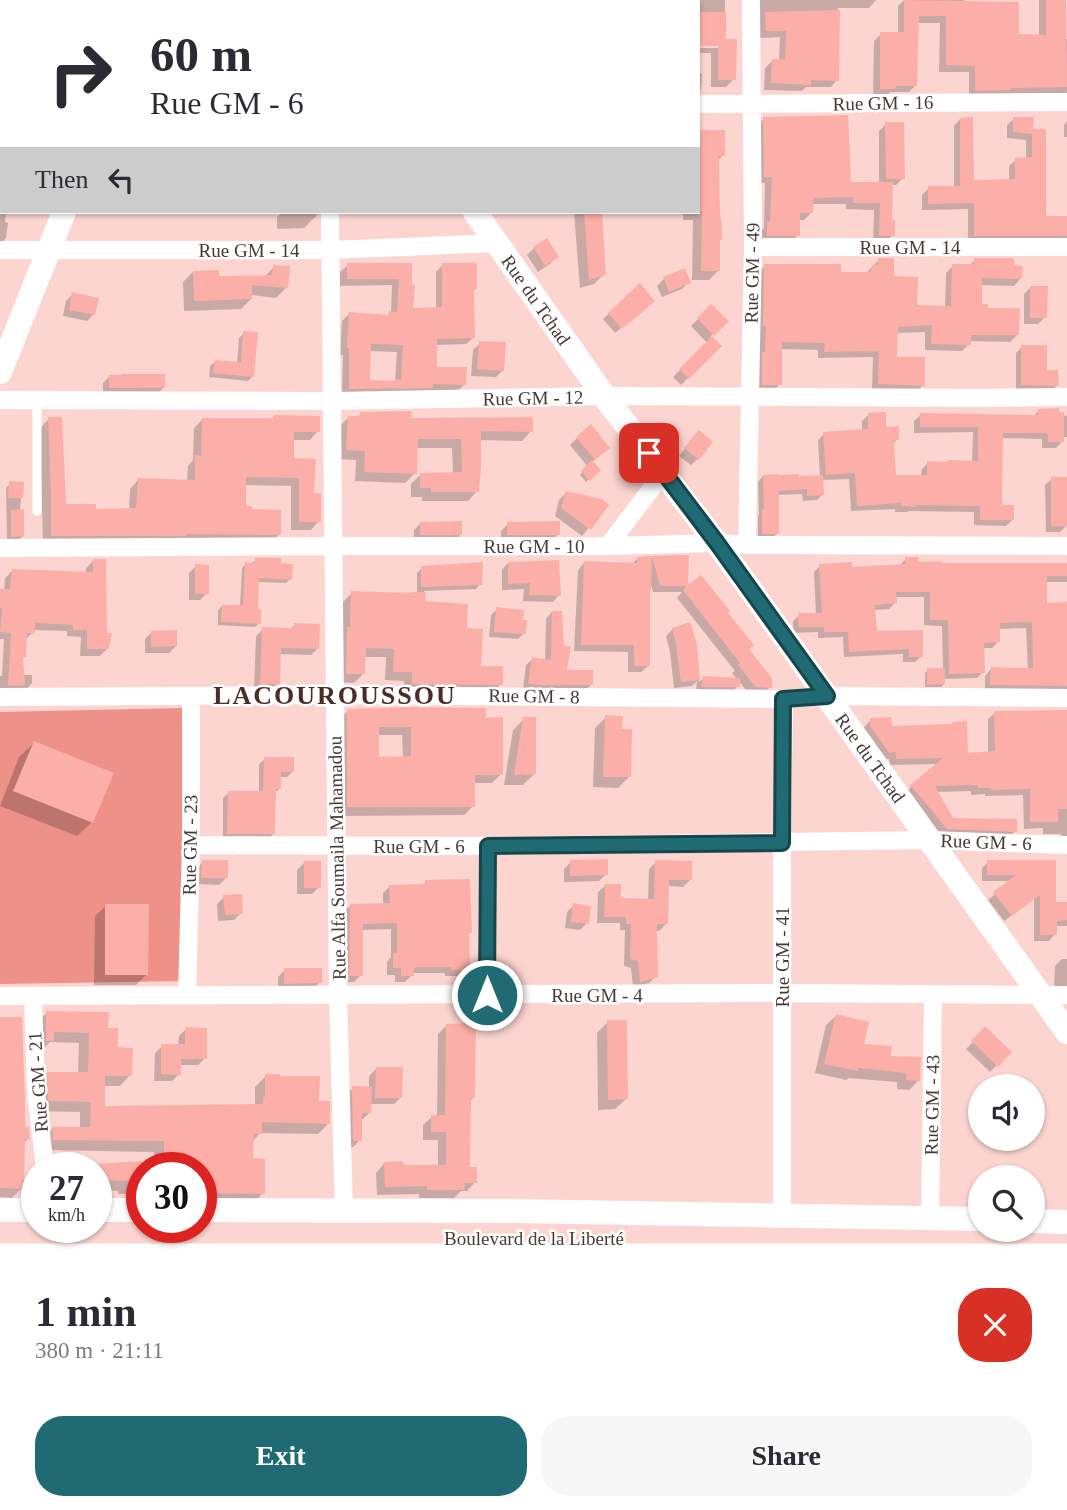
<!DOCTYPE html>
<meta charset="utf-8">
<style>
body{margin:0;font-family:Georgia,serif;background:#f7f7f7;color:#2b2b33;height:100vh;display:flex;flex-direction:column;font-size:26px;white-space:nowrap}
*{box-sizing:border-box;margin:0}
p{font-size:23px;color:#7c7c81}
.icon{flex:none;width:38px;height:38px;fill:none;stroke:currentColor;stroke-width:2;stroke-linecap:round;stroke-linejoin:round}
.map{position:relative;height:1265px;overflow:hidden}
.details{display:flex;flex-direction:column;background:#fff;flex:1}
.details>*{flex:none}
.guide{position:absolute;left:0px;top:0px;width:700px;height:214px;box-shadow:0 2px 5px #0004;background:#fff;color:#2b2b33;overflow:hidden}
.controls{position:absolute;left:968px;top:1074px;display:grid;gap:14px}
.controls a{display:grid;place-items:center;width:77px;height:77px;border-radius:50%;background:#fff;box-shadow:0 2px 5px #0004;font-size:35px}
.speed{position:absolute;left:21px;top:1152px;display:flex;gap:14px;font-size:35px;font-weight:700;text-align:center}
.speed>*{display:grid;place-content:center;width:91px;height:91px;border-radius:50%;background:#fff;box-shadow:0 2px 5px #0004;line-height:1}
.speed small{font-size:18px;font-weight:400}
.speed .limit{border:10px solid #d22;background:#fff;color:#111}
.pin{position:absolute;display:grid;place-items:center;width:60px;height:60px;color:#fff;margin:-30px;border-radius:14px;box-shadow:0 4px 10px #0006}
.me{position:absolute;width:77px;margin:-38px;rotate:0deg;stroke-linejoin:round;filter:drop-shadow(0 0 5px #0008)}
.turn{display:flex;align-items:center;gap:24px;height:147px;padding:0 35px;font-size:32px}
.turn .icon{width:91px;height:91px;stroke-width:2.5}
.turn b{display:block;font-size:49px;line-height:60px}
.then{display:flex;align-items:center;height:66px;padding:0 35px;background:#0003;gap:14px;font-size:26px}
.round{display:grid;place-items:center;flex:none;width:74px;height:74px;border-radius:28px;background:#f7f7f7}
.overview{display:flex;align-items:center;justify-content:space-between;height:119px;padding:0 35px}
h1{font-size:42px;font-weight:700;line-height:52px}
.primary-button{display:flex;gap:14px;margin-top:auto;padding:14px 35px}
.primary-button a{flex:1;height:80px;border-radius:28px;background:#206b73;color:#fff;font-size:28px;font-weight:700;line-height:80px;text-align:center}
.primary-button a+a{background:#f7f7f7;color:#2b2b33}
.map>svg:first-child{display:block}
.green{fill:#ed9189}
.shadow{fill:#0003;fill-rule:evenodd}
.building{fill:#fcafa8;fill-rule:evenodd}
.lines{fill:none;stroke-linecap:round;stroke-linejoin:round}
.lane{stroke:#fff;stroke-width:9}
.street{stroke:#fff;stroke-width:18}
.secondary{stroke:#fff;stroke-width:24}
.highway{stroke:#fff;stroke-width:33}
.route-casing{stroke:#15464b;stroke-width:18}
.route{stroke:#206b73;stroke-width:12}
.labels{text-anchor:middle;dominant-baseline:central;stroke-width:5;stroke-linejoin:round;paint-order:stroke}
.street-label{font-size:19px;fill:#483937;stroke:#fff}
.district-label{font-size:26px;font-weight:bold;letter-spacing:2px;fill:#4a2c2a;stroke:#fff}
</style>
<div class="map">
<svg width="1067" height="1265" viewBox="0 0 1067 1265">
<rect width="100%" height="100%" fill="#fcd4d0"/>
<!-- green -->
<path class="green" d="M182,708L186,981L0,984V712Z"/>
<!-- shadow -->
<path class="shadow" d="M216,0H245V2H216Z
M337,0H367L368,2H339Z
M406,0H601V2H406Z
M670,0H725L724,41L734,79L726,87H711V53H698V48H719V44H698V2H670Z
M755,0H876L869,8H838L837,80L831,87H806L802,91L764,90L765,68L772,61H779L780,37L760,38Z
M904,0H965V4L1017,36H1039V0H1064V39H1067V96H1057V93L1005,94L969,97V72H939L940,23H917L916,85L909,92H890L887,96H873L874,41L881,34L898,33V6Z
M1,17H2V44H0Z
M698,73H702L701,89L698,92Z
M764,119L849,184L879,183V131L886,124L903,178L896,185H891V222L893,235L885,242H873L874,210L846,209V204H812V212L804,220H799L798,235L791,242H761V231L764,228L765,183H757V126Z
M960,119L972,181H1009V166L1016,160L1026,159V140L1007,138V125L1014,119L1031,131H1044V218H1067V243L968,242V209L922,210V195L929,188H954V126Z
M1067,121V137H1064V125Z
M0,129H2V169H0Z
M700,132L723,155L718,161V271L709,280H692L693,220H683V212H698V133Z
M0,190H2V212H6L5,222L8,223L6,238L0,244Z
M282,212H318L317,215L304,228L277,229V217Z
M574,212H600L604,274L594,284L580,288Z
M534,248L557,257L550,264L538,272L527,255Z
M879,260L915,307L945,308L946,273L953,266H969L975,260L1012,267L1021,278L1014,286L980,285V306L1017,335L1010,342L969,341V344L962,351L925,350V332L896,333L895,358L923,385L916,392L872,390L873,357L818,358V350L781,349L780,384L773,391H755L758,273L765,266L839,273L865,274Z
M348,265H410L412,310L436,309V272L443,265L476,289L472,292L474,337L466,344L436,345V369L465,384L457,391L342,396L343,355H340L342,321L349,314L386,316L391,313L392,285L340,286V272ZM369,351L397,352L395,381H368Z
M274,267L286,288L276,298L251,295V299L241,309L184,311L183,282L193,272L218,277H264Z
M664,279L689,282L682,289L662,297L657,286Z
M640,286L647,307L615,333L603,319Z
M1031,287L1045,317L1038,324H1024V294Z
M73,294L94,314L87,321L63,316L66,301Z
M711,306L726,321L710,337L720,346L681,385L673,377L707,343L691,326Z
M244,333L253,376L248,381L209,377L210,366L215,362L237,363L239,338Z
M480,343L503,370L496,377L471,376L473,350Z
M1022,347L1057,385L1051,391H1016V353Z
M109,377L163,388L157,394H103V383Z
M1039,410L1067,416V437H1063V441L1056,448H1042V439L1001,438L1000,507L1012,520L1006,526L974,525V512L909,511L907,512H895V509L851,511L849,479L821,480L822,495L817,500L803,501L802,494L778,495V533L772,538H758V516L759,514L758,482L763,476L798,478L820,477L818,440L824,434L862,432V421L869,414L897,439L893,444L894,477H921L922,469L928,463H972L973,432L914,433V421L921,415L1033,417Z
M361,414L409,420L531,431L522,441L479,440L477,491L468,501H422V497H411V484L421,474H453L452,448H416L415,473L405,483L355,481L356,460L338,459L339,427L349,417L357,418Z
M274,417L318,431L310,440H292V459L312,494L319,521L311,530H291V486L244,485V507L279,534L271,543L43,544L40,428L49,419L64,506L94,511L129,510L130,489L138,480L187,482L188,466L193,460L194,428L202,420H271Z
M577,438L601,454L592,462L599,470L586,482L580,475L588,467L570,445Z
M692,440L698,459L691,465L679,456Z
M1052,479H1067L1066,526L1060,532H1046L1045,485Z
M11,483H22L20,511L23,536L17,541H7L6,488Z
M566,493L607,505L582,536L555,516L559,500Z
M421,523L461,534L454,541H414V530Z
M508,524L558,534L551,541H501V531Z
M687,557L686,589L726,613L770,687L763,694L749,693L738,681V686L731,693H696L697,681L692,686L674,688L670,652L666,636L673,629L695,644L699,682L704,678L738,680L732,673L735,671L677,598L682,592H653L650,581L648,666L641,672H628V652L574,651L578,570L584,563L632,564L638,558L650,561L652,558Z
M906,559L916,564L940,565H1067V582H1045V605L1067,604V692L985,691V676L991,669L1028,670L1026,628L998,629V642L992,648H982L983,672L977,678L944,679V684L941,687H925V673L928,670L943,669L942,626L924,625V597H895V603L889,609L874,610L875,633L921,631V656L915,662H903V654L844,657L843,637L818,638V632L793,633V621L799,615H816L814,572L820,566L851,569L900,565Z
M256,560L290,579L286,583L257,582L256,610L259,623L255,627L218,625V610L222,606L240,607L242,568L246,564H251Z
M93,561L108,648L100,656H80L81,637L67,636V631L33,630V632L25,640L24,657L22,659L23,675H32V683L25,691L0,692V676H2L4,639H0V591H4L5,578L12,571L86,573V568Z
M508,563L559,595L553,602L523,601L524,589L502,590V570Z
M196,566L207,593L200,600H189V573Z
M422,568L480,584L476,589L424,591V602L465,630L479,668L501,684L492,693H404V681L385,680L386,657H364L363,674L354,683L338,682L343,602L352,593H417V573Z
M497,609L521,621L524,633L518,639L489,637L491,615Z
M552,612L565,672L592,684L585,691L523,690L526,665L533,659L545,661L546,619Z
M295,625L318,648L311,655L279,654L278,683L271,690H254L256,636L263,629L290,630Z
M152,632L176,646L169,653H145V639Z
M348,711L484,719L501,774L492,783H473V806L464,815L339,816V720ZM377,735H402L403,758H377Z
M1067,711V838H1061V834H1043V828L1024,829L1023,795L985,796V794L971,795V791L936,792L952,820L1015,831L1008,838L940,836L904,793L939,764L890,765L889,759H881L864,734V727L871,720L966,755L988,753V719L995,713Z
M606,717L629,777L618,788L593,787L595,728Z
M524,719L534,774L523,785H504L513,730Z
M34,743L92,822L77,836L0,806L19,757Z
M265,759L292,772L287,777H280L279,789L275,793L274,833L269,838H223V798L229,792H259V764Z
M203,862L226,878L219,885L195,884L196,869Z
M571,862L606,874L599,881L564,882V869Z
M656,862L690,880L683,887L667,886L666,924L659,931H656V976L649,983L633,987L631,968L624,966L625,930H620V923H597L598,892L605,886L619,900H648L649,869Z
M988,862H1054V904H1067V926H1055V934L1049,941H1034V899L1004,921L988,900L1011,881H982V868Z
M304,863L319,887L312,894H297V870Z
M426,882L470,932L468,934V969L461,976H445V973H412V975L405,982H395V975H387V962L391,957V929L361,930V975L354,982H343V913L350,906L383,905V893L390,886H422Z
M224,897L241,913L234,920L218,921L217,904Z
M574,905L587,923L580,930L565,928L567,912Z
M106,906L147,974L136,985H94L95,916Z
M1062,959H1067V990H1054L1055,966Z
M285,970L320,982L313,989L278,990V977Z
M47,1013L106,1029L130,1075L120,1086H103V1107L255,1105V1087L266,1076L318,1103L328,1124L318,1134L260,1133L252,1142L251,1160L263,1193L252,1204L201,1205V1167H142V1194H118V1191L96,1190V1167H67L154,1162V1152L43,1150L42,1140L52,1129H80V1112L38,1111L37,1084L47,1073L78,1074L79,1043L50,1042L41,1051L36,1023Z
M836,1016L862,1045L889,1058L919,1080L909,1090L897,1089V1082L849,1078L846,1080L815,1073L826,1025Z
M0,1019L23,1129L28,1139L23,1144L22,1188L12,1198L0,1197Z
M608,1022L626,1099L615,1109L598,1110L597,1033Z
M447,1025L474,1097L469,1102L468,1168L475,1182L467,1191H461L454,1198H419V1194L377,1195L376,1173L384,1164L402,1167H438V1140H423V1125L432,1117H437L438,1034Z
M186,1029L205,1058L198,1065H179V1074L172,1081H154L155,1053L162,1046H178L179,1036Z
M986,1029L1010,1052L990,1072L966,1049Z
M376,1069L401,1097L394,1104H370V1112L363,1119H360V1140L353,1147H347L346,1095L353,1088H369V1076Z"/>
<!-- building -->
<path class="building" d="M904,0L1019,2V34L1046,35V0H1066L1067,87L1011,88V90L975,91V66L946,65V16H919L917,86H896V89H880V32H904Z
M840,10L839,81L811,80V85L771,83L772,59H785L786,31H766L765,12Z
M698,12H726V39H737L736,80H718V46H698Z
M848,115L851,182H893L892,220H895V236H879L880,203H853V197L814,198L813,213H800V236H767V222H770L772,177H764L763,117Z
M973,117L974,180L1015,179V158L1032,157V134L1013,132V117H1034L1033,129H1046V216H1067V236H974V203L928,204V186H960V118Z
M885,122H904L905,179H886Z
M699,130H725V156H719L720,217H721L722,240H720V271H701L702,211H698Z
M584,212H602L606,275L589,280Z
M547,238L559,257L545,266L533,247Z
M878,258H894V276L918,277L917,305L951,306L952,264H974V258H1014V265L1023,266L1022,279L982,278V304H988V308H1020L1019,335H971V345L931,344L932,325L898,327L897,357H925V386L878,384L879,351L824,352L825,343L782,342V385H762V352H765L766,326H763L764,264H841V272H871L872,265H878Z
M347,263H412V285H415L413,308L442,307V263H477V289H474L475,338L437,339V367H467L466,385L433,384V388L349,389V348H347L349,312L388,315L389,311L397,312L399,279H347ZM371,344L403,345L401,380L395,379V381L370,380Z
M273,265L290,266L288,288L252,285V299L194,301L193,271L219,270V276H225L272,275Z
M685,268L691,283L669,292L663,277Z
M640,283L655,301L622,329L608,313Z
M1030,286H1048L1047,318H1030Z
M72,292L99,298L95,315L69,310Z
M711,304L729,321L714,336L697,318Z
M243,331L258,332L254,377L213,373L215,360L241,362Z
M712,336L722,346L689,379L679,369Z
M479,341L506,342L504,371L477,369Z
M1021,345H1047V370H1058L1059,386L1021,385Z
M121,374H165V388H109V375H121Z
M1059,408V412H1064V442H1048V433H1003L1002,505H1014V520H980V506L916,505L915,507L901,506V503L857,506L855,473L826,475L823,432L868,429V413L886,412V427L899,426V440H894L896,475H927V461L947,462V460L978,461V427H920V413L1038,415V409Z
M412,411L411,418L533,417V432L481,431V467L479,492H431V488H420V473L462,472L461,439H418L417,474L364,472L365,451L346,450L348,416H360V412Z
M274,415L320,416V432H294V458L316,459L314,493H321V522H299V478L246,477V506H252V509L281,510V535L186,534V536H51V491L48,417H62L66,504H96V509L136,508L138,478L195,480V455L201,456L202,418H274Z
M591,424L610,448L595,460L576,437Z
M699,430L713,442L699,460L684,448Z
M592,460L601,470L590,481L581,471Z
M779,474V475L799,474V476L823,475L824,495L807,496V489L779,491V534H762V509H764L763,475Z
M1051,477H1067V526H1051Z
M9,481L24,482L23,498H8Z
M566,491L602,499L609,505L591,530L561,508Z
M24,509V536L11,537V510Z
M462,521V535H420V522Z
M560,521V535H507V522Z
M689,555L688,585L701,575L730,611L728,613L754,645L749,649L772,678V688L756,687L738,665L740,663L683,590L687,586H660L652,556Z
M652,556L651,589H650V666H634V645H581L584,561L637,563V557Z
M905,557H918V562L942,561V563H1067V576H1047V603L1067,602V686L990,685L991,667L1033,668L1032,622L1000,623V642L984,643L985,673L949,674L948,620H930V592H896L897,603L875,605L877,631L923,630V657H909V649L849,652L848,632H824V627H799L798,613H822L819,564L852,562V567L905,564Z
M255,558H281V563L293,564L292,580L259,578L258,609H261V624L221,622L222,605H243L245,562L255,563Z
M93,559H106L107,633H112L109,649H87V630H73V625L35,623V633H27L26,657H23L25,685L8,686L11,633L0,632L2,608H0V589H10L12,569L93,572Z
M559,560L561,596L529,595L530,583L508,584V562Z
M483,562L482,585L421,587V566Z
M195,564L209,565V594H195Z
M351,591L412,593V592H426L425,601L468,604L467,628L483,629L481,666H503V685L412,684V672H393L394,649L366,648L365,674H346L347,627H350Z
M496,607L524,610L523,620H527L526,634L494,632Z
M552,611H562L564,646H571L567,670H593V685H539L528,684L532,657L551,660Z
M690,622L697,644L700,680L681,682L676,644L672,628Z
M294,623L320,624L319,649L281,648L280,684H260L262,627L294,628Z
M177,630V646L151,647V631Z
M927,668H945V684L927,685Z
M703,676L740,678V687H702Z
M411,707L486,708V718L503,717V775H475V807H347V709ZM379,727H411V756L379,757Z
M1067,710V809H1058V822H1030V789L991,790V788H978L977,785L935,786L953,818L1017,819V832L947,829L912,787L909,786L943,758L896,759V752L889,753L870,726V718L891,717L892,726L952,724V722L967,721L968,753L995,751L994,711Z
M605,715L623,716L622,729H632L631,777H603Z
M523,717H536V774L514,775Z
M34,741L114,773L93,823L13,791Z
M264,757H294V772H281V789H276L275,834H227L228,791H263Z
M608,859V875L570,876V860Z
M202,860H228V878H201Z
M655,860L692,861V880H669L668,924H657L658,977L640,982L638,961L630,959L631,924H626V917H604L605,884H621V898L654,899Z
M987,860H1056V902H1067V920L1057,921V935H1040V895L1012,916L993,892L1016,875H987Z
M304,861H321V888H304Z
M470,879L472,933H469L470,970H451V967H418L414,968V976H401V968H393V953H397V923L363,924V976H349L350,904L390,903L389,885L425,884V880Z
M242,894L243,914L225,915L223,895Z
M573,903L591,906L589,924L571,922Z
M105,904H149L148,975H105Z
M284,968H322V983L284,984Z
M46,1011L109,1012L108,1028H118V1047L133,1048L132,1076H105V1106L263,1104V1097H265V1074H280V1076H320L319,1101H330V1124L262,1122V1134H254L253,1158L265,1159V1194L201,1193V1167H164V1141L53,1140L52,1127H90L91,1102L48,1101L47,1072H88L89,1033L54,1032V1041H46Z
M836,1014L869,1022L864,1044L892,1046L891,1056L921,1057L920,1081L906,1080V1073L858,1068V1071L824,1064Z
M0,1017H22L25,1101V1127H29L30,1139H25L24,1189L0,1188Z
M607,1020H627L628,1099L608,1100Z
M476,1023L475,1098H471L470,1167H477V1183H465L464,1190H427V1186L385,1187L384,1162L403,1161L404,1165H446V1132H431V1115H445L446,1024Z
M985,1026L1012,1052L998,1067L971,1041Z
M185,1027L207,1028V1059H181V1075L161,1074V1044H185Z
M376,1067H403L402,1098H375Z
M352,1086L372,1087L371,1113H362V1141H353Z
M142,1161V1184H128V1181L96,1180V1164Z"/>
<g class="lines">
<!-- lane -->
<path class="lane" d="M37,400V511"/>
<!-- street -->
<path class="street" d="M0,98H2
M698,104L1067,102
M330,212L338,995L344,1211
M753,247H1067
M0,250H331L498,243
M0,400L332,401L604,396L978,398L1067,397
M747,545L753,247L751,0
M608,546L664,472
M0,548L334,546H608L717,543L747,545L1067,546
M0,697L335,695L784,699L827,696L1067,698
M191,845L488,846L930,840L1067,845
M187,995L191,845V696
M487,995L488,846
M0,996L783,993L1067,995
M33,996L36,1093L45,1167
M782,1215V843L784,699
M930,1217L933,994"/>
<!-- secondary -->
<g class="secondary">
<path d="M319,0L320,2"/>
<path d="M147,2L148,0"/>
<path id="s1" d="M475,212L604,396L717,543L1067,1032"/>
<path d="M0,372L64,212"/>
<path d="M0,1210H37"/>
<path d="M96,1210H142"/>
<path d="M201,1210L513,1211L980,1219"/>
<path d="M1032,1221L1067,1222"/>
</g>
<!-- highway -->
<path class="highway" d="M0,1260H1067"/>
</g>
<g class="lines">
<defs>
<path id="route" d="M487,995L488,846L782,843L783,699L827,696L717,543L649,453"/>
</defs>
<!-- route casing -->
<use href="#route" class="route-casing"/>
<!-- route -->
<use href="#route" class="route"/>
</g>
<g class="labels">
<!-- street labels -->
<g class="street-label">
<text transform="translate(883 103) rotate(-1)">Rue GM - 16</text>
<text x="910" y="247">Rue GM - 14</text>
<text x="249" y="250">Rue GM - 14</text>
<text transform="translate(752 273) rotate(-89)">Rue GM - 49</text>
<text stroke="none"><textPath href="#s1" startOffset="107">Rue du Tchad</textPath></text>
<text transform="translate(533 398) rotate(-1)">Rue GM - 12</text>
<text x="534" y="546">Rue GM - 10</text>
<text transform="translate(534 696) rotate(1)">Rue GM - 8</text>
<text stroke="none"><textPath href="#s1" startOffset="674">Rue du Tchad</textPath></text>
<text transform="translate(986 842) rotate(2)">Rue GM - 6</text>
<text transform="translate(190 845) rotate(-89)">Rue GM - 23</text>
<text x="419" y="846">Rue GM - 6</text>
<text transform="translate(337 858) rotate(-91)">Rue Alfa Soumaila Mahamadou</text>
<text transform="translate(782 957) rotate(-90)">Rue GM - 41</text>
<text x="597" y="995">Rue GM - 4</text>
<text transform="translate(38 1082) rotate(-94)">Rue GM - 21</text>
<text transform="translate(932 1105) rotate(-89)">Rue GM - 43</text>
<text x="534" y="1238">Boulevard de la Liberté</text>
</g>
<!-- district labels -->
<g class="district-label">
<text x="335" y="695">LACOUROUSSOU</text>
</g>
</g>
</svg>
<div class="controls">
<a><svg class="icon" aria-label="sound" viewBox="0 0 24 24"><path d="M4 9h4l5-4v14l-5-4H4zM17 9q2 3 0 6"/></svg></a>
<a><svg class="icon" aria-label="search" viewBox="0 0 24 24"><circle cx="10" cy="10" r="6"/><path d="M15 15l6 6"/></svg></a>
</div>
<div class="speed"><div>27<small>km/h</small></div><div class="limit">30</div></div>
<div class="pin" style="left:649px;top:453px;background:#d93025"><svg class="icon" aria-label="arrive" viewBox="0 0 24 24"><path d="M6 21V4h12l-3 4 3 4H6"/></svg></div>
<svg class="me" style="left:487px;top:995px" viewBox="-20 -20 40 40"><circle r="17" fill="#206b73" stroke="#fff" stroke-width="3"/><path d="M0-11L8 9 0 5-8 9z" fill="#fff"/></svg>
<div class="guide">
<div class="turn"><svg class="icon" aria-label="right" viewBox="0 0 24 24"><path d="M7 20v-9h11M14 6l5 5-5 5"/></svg><div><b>60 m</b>Rue GM - 6</div></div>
<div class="then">Then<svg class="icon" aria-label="left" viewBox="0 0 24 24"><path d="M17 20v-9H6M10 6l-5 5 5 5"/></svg></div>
</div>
</div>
<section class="details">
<div class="overview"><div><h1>1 min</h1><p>380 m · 21:11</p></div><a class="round" style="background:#d93025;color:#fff"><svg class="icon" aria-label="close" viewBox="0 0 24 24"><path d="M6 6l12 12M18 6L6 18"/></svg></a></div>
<div class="primary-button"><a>Exit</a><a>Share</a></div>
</section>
